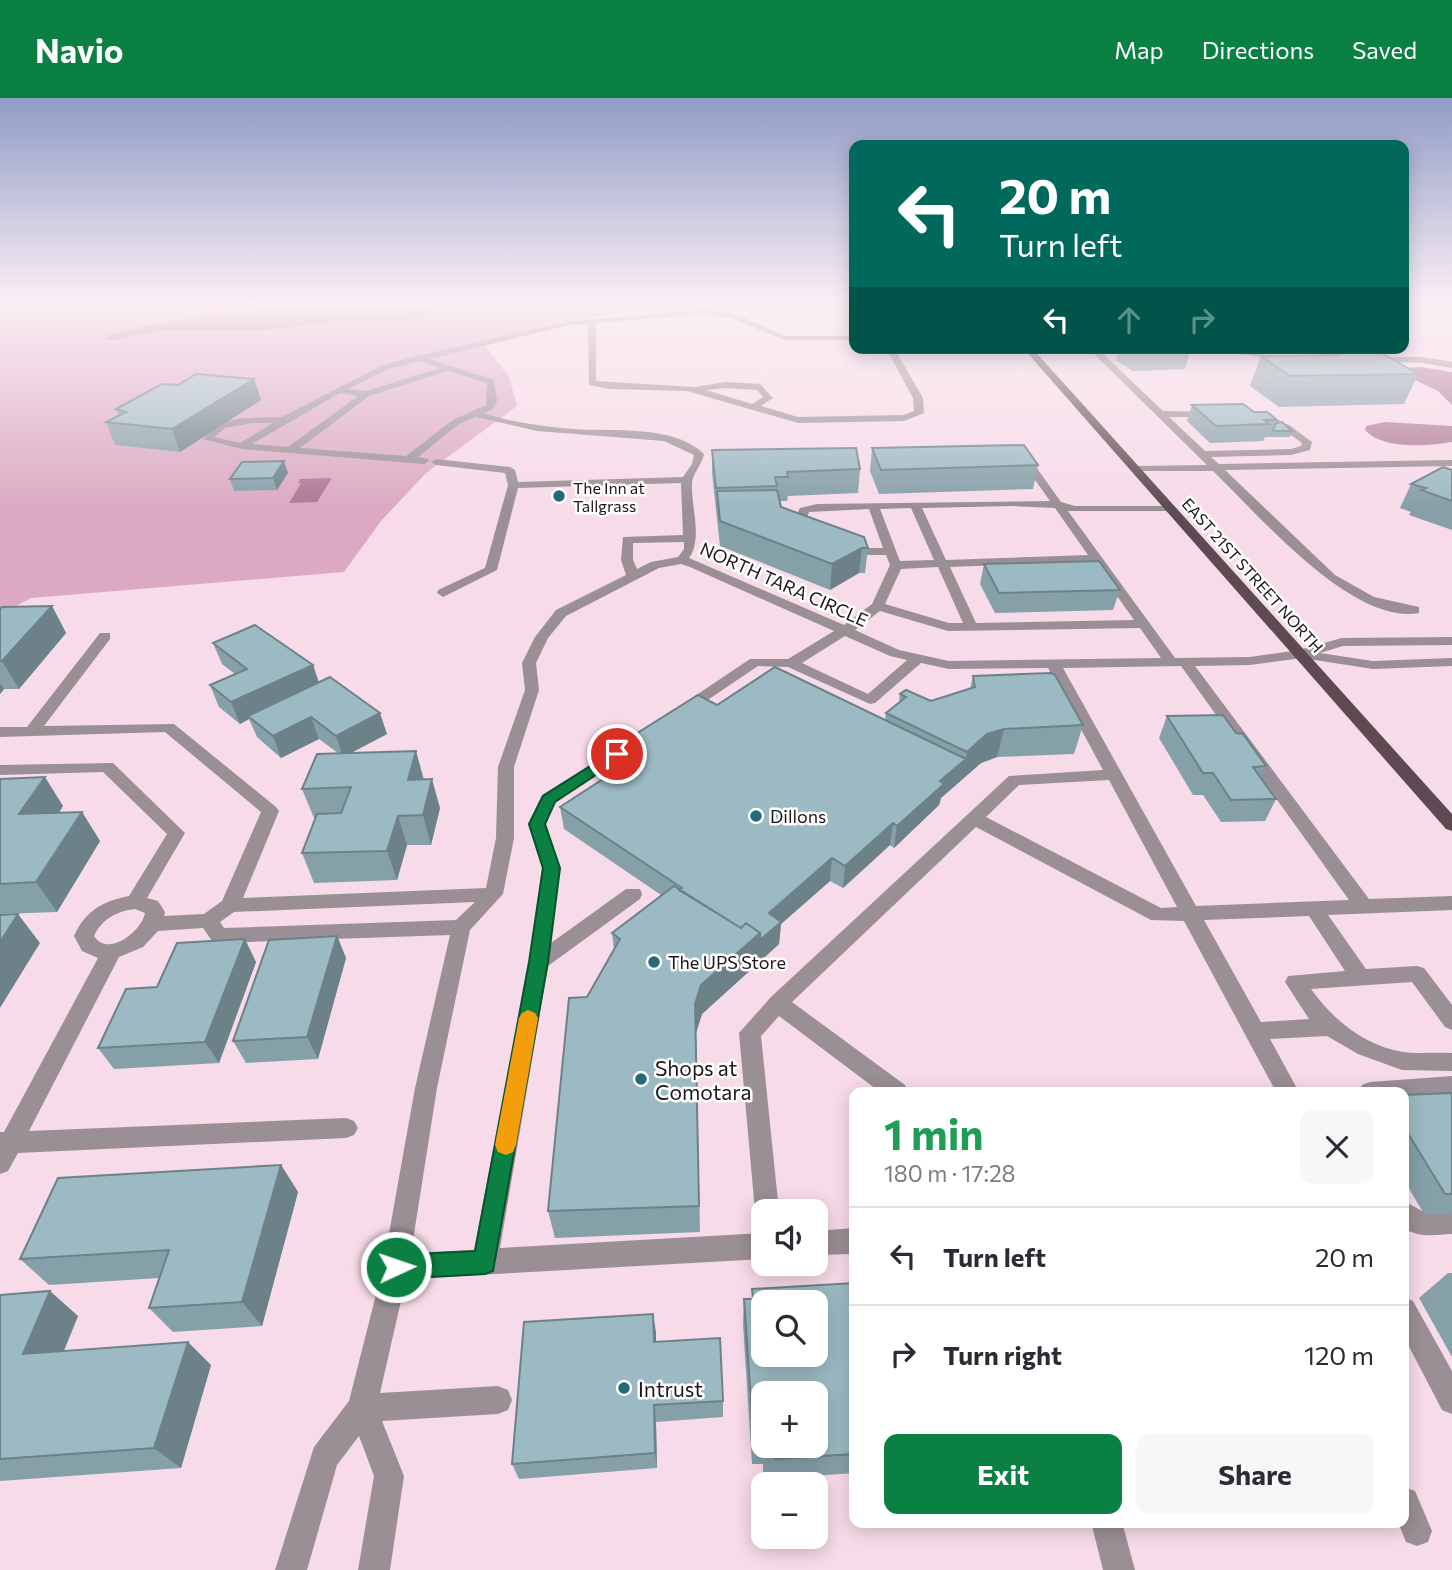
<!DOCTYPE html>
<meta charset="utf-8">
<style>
body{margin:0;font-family:Commissioner,sans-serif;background:#f7f7f7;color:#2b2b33;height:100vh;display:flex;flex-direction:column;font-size:26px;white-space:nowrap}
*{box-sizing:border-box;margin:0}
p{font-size:23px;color:#7c7c81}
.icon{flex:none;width:38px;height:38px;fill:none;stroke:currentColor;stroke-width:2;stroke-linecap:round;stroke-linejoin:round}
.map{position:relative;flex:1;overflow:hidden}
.sheet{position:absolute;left:849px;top:989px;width:560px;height:441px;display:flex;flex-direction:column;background:#fff;border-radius:14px;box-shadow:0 4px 18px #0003}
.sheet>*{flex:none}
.guide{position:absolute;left:849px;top:42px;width:560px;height:214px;border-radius:14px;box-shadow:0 4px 18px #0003;background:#00695c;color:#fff;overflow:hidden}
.controls{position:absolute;left:751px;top:1101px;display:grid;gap:14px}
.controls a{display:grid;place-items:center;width:77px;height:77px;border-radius:14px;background:#fff;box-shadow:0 4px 18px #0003;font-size:35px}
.pin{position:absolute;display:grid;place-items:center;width:60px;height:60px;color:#fff;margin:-30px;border:4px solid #fff;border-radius:50%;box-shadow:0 2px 7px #0007}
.me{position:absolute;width:77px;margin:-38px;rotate:87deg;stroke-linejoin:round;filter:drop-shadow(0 0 5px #0008)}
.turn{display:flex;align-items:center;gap:24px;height:147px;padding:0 35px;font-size:32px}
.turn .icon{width:91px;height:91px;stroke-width:2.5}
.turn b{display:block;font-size:49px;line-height:60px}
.lanes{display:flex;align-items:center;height:66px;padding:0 35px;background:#0003;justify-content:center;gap:35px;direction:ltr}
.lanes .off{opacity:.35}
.round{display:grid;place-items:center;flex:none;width:74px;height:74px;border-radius:14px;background:#f7f7f7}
.summary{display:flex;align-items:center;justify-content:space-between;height:119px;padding:0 35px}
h1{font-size:42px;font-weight:700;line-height:52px;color:#1e9e55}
.cta{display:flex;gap:14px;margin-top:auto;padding:14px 35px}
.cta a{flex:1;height:80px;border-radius:14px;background:#0b8043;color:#fff;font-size:28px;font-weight:700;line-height:80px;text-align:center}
.cta a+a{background:#f7f7f7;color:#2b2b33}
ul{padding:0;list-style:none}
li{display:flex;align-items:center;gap:21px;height:98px;padding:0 35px;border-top:2px solid #e1e1e2}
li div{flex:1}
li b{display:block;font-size:26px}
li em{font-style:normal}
header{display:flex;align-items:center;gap:42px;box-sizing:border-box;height:98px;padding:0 35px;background:#0b8043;color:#fff}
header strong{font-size:33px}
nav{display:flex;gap:38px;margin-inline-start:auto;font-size:24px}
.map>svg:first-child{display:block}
.green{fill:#dbaac2}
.water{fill:#ae7994}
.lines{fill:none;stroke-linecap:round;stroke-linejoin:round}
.minor{fill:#9a8f94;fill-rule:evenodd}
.major{fill:#5d4a53;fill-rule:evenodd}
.wall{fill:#86a0a8;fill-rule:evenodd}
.shaded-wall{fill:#6d8288}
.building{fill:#9cbac3;stroke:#6d8288;stroke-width:2;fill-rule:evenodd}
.route{fill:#0b8043;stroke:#07532c;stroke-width:2}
.slow{fill:#f59e0b}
.poi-dot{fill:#26697b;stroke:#fff;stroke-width:2.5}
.labels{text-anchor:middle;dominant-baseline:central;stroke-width:5;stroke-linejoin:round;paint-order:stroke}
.far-poi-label{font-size:16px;fill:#1e1419;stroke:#fff;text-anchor:start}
.far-street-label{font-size:16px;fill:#1e1419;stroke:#fff}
.street-label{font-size:18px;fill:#1e1419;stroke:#fff}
.poi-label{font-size:18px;fill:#1e1419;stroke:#fff;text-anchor:start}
.near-poi-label{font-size:21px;fill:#1e1419;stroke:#fff;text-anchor:start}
</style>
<header>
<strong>Navio</strong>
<nav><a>Map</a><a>Directions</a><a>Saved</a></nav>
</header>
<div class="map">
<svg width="1452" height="1472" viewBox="0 0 1452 1472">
<rect width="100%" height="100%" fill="#f7dbe8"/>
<!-- green -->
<path class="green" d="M0,203H666L617,216L562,224L482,244L509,279L517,308L426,375L381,423L344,474L31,500L0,516Z"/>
<!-- water -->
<path class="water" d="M310,203H461L406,223H343L269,232H160L113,243L104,240C167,215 243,222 310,203Z
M1421,269L1452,274V307L1438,293L1413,281L1406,270Z
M1385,324L1452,328V344C1428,348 1383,352 1365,332L1366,328Z
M332,380L317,404L289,405L301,385H298L300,381Z"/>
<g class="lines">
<!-- minor -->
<path class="minor" d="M852,204H854V212L848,206Z
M703,212L736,216L785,238H854V242H784L731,220L703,216L596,225V283L695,289L725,284L760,286L773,300L761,308L798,319L903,317L914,313L913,300L886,250H894L923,300L924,315L904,323L798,325L687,293L609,291L589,287L588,226L570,227L430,261L494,282L497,303L493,311L484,315L493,318C519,325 546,329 573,331C613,334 673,326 704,356C702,367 692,376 692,386C691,410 703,441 689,460L844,527L872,506L890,467L886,457H861L840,445L846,441L867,450H883L869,411L809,414L807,420L810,426L823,433L817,436L802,430L795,420L800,410L817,406L1050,403L1025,368L1030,365L1034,366L1061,404L1075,408H1174V412L1170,413H1068L1175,560L1250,559L1299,552L1342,540L1452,539V547L1343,548L1320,555L1373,563L1452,560V568L1373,571L1302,560L1250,567L1195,568L1369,801L1452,798V812L1328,817L1366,871L1417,868L1424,870L1452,907V932L1445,929L1412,884L1311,891C1332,921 1365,948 1403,954C1419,956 1436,954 1452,955V973L1402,972L1358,956L1327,938L1270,941L1299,994H1276L1184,823L1151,822L976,729L792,904L905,987L908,994H880L779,918L761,938L779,1113H763V1123L758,1121L755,1113L739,935L771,899L1009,678L1103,672L1048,570L949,571L921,565L875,605L870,606L788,569L758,568L690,614H680L677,611L680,608L750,561H788L834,533L690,469L681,466L659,470L566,518L548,540L536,565L539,592L514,669V740L503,796L470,832L437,990L411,1155L474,1152L529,864L542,770L528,726L542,697L641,635L647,637L649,640L647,643L555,704L546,726L560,770L551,845L626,791H640L642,796L640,801L548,868L500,1150L763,1135V1161L406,1181L380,1295L498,1288L508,1292L512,1302L508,1312L498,1316L382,1323L404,1378L390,1472H358L374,1378L359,1338L337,1367L307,1472H275L314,1349L349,1303L383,1169L415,990L450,837L219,845L212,843L203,830L158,833L143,849L119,859L29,1033L346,1020L354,1023L358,1030L354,1037L346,1040L18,1055L8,1073L0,1076V1034H4L98,860L82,853L74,838C85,813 103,803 129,798L167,736L103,674L0,677V667L113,665L185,735L147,800L158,803L165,814L164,818L204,816L222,803L261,714L165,634L0,639V629H27L100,535H110V541L44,628L174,626L276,709L279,713L243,800L486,790L496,740L498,669L525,592L522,565L535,539L556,512L626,477L621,462L623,439L683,437L681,385L518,390L497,472L443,499L437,495L438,492L485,470L508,387L505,375L436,367L431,364L436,361L510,369L515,372L518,384L683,379L692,366L694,357L664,343L537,333L476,319L459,326L418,359L428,361L429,363L424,366L242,351L203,341L218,326L241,320L282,319L383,267L416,258L570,223ZM420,263L440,270L366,293L348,291L389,271ZM448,273L487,285L486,307L453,322L406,358L300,350L369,298ZM725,290L757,292L763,299L752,306L706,292ZM340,295L358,298L288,349L252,346ZM252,325H273L240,345L214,339L225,330ZM1013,408L1055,410L1088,457L946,462L922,410ZM911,410L934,462L900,463L880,411ZM684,444V451L678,459L651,464L637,471L633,462V445ZM1093,464L1134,522L976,525L950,469ZM938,469L963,525H949L885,506L901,471ZM880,513L948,533L1140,530L1161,560L949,563L899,552L855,532ZM845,538L890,558L907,562L868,596L802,565ZM1181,568L1349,802L1196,808L1063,570ZM1109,682L1177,809L1161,810L986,719L1019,687ZM475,804L456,822L224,830L220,824L234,814ZM135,811L145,815C142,833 108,860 94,838C102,821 117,813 135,811ZM1309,818L1345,873L1288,878L1285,884L1309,921L1261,924L1204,822Z
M1088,250H1097L1163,313L1216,314L1218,316L1213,319H1169L1205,353L1291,351L1301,348L1302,345L1283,331L1266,325V321L1269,320L1289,327L1312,344L1310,352L1291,357L1211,359L1219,366L1452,362V368L1225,372L1335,477L1374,499L1419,509V515C1352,528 1257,415 1213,373H1131V369L1135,368L1207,367Z
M1205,250H1228L1289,261L1285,263Z
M1368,259H1422L1452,264V270L1422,265L1365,263Z
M1452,978V998L1404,1001V994H1359L1362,987L1370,984Z
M1404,1103L1422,1113L1452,1112V1136C1435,1137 1418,1140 1404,1130Z
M854,1130V1156L816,1157V1133Z
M1404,1199L1413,1203L1452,1273V1316L1442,1312L1404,1239Z
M1404,1389L1415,1393L1432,1433L1428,1444L1417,1448L1406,1444L1398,1424H1404Z
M1091,1424H1122L1135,1472H1103Z"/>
<!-- major -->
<path class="major" d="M1023,250H1032L1452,716V733L1446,731Z"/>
</g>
<!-- wall -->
<path class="wall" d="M1119,250H1191L1185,271L1133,273L1116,262Z
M1331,252L1418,276L1404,306L1279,309L1250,288L1261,258L1329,257Z
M254,281L261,302L180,354L115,347L106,324L119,318L116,311L178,287Z
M1192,307L1254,314L1277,322L1276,325L1292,333L1290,339H1265L1263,343L1210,345L1187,323Z
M872,350L1038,367L1033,391L879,396L870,373Z
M712,352L860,371L858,395L788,398L787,403H780L781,409L868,450L865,475H859L830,492L720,448L712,375Z
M1452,372V432L1409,417L1411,414L1400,410L1411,386Z
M288,375L277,392L234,393L230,381Z
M984,466L1120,492L1113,512L995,515L980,486Z
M52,508L66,535L19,591H4L0,596V511Z
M213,545L313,567L319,585L387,636L351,655L424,681L440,710L431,747H407L397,782L314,785L302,755L316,720H314L302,691L338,655L319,641L281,660L257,639L249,621L240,626L219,609L210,587L235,576L222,566Z
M973,578L1083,627L1074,656L997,659L981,665L941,700L939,707L894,750L890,747L843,790L830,783L781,826L779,846L702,916L696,935L700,1134L555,1140L548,1113L587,899L614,852L612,835L661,797L564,731L560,709L623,668L622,667L620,646L717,607L885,622L886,615L899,604L900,596L931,603L970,591Z
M1167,618L1236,635L1266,668L1260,679L1276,701L1265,723L1221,724L1203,697H1193L1159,640Z
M0,681L63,708L59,715L82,714L100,743L57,814L0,816Z
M337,838L346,860L318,961L246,965L233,943Z
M256,864L219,965L114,971L98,950L157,889Z
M1452,995V1115L1424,1116L1404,1082V997Z
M281,1067L298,1094L262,1228L173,1234L149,1210L159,1180L49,1187L20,1161Z
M1448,1175H1452V1259L1419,1200Z
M854,1185V1375L772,1381L770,1377H763V1366H752L743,1226L744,1201H752V1191ZM763,1295L816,1348H763Z
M0,1197L78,1218L64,1253L211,1267L181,1370L0,1383Z
M653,1216L656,1244L723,1303V1319L656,1324L657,1370L519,1381L512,1366Z"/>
<!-- shaded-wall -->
<path class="shaded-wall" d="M254,281L261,302L180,354L172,331Z
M284,363L288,375L277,392L273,380Z
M862,450L859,475L830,492L832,466Z
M52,508L66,535L19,591L2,563Z
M313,567L320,588L248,618L249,621L240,626L231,604Z
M0,585L4,591L0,596Z
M380,615L387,636L343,659L336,638Z
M311,619L319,641L281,660L273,638Z
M1004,631L997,659L981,665L941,700L939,707L894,750L897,728L940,683L966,661L967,654L987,636Z
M416,653L424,682H408Z
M45,679L63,708L39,745L19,716Z
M432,681L440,710L431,747L423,717Z
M82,714L100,743L57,814L36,784Z
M398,718L407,747L397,782L387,753Z
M893,725L890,747L843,790L845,768Z
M832,760L830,783L781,826L779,846L702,916L696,935L700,1134L695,906L701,887L769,815Z
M18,816L40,845L0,910V844Z
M337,838L346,860L318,961L307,939Z
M245,841L256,864L219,965L205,944Z
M281,1067L298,1094L262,1228L242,1204Z
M50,1193L78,1218L53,1278L23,1256Z
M653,1216L656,1234V1262L654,1244Z
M188,1244L211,1267L181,1370L154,1350Z
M654,1307L656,1324L657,1370L655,1355Z"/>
<!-- building -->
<path class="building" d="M1375,251L1418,276L1290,278L1261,258L1341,257L1331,252Z
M196,276L254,281L172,331L106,324L126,314L116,311L162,286L178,287Z
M1243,306L1254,314H1267L1277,322H1264L1269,326L1216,328L1192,307Z
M1282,324L1292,333H1274L1273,332L1276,325Z
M1024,347L1038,367L881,372L872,350Z
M856,350L860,371L787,374L788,379H775L777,388L716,390L712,352Z
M284,363L273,380L230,381L242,364Z
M1443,369L1452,372V403L1421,392L1426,390L1411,386Z
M777,392L781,409L864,439L868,450H862L832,466L720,423L717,393Z
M1099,463L1120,492L999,495L984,466Z
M52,508L2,563H0V511L2,509Z
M255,527L313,567L231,604L210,587L247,571L213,545Z
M775,569L966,661L940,683L944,686L897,728L893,725L845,768L832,760L769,815L781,824L760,842V835L746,825L741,830L679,792L682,790L560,709L640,657L620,646L698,597L717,607Z
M1051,575L1055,577L1083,627L1004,631L987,636L967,654L886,615L906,599L900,596L906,592L931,603L975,589L973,578Z
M330,579L380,615L336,638L311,619L273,638L248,618Z
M1223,617L1236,635L1243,636L1266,668L1253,669L1276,701L1231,702L1213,675H1203L1167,618Z
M416,653L408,682L432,681L423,717L398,718L387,753L302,755L317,716L341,715L351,689L302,691L317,656Z
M45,679L19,716L82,714L36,784L0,786V681Z
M674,788L741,830L746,825L760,835L701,887L695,906L699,1108L548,1113L569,900L587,899L620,841L612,835Z
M18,816L0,844V817Z
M337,838L307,939L233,943L269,842Z
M245,841L205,944L98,950L126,891L157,889L177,845Z
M1452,995V1096H1445L1404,1029V997Z
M281,1067L242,1204L149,1210L169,1152L20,1161L58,1080Z
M854,1185V1356L775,1361L772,1357L765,1358L764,1348H816V1295H763V1346L754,1347L744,1201H753L752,1191ZM763,1204H816V1256H763Z
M50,1193L23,1256L188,1244L154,1350L0,1361V1197Z
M653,1216L654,1244L720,1240L723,1303L654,1307L655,1355L512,1366L524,1224Z"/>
<!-- sky -->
<linearGradient id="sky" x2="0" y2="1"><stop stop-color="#919cc6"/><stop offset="0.5" stop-color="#fbeff5"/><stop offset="1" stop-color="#fbeff5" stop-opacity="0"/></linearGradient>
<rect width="1452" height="409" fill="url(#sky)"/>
<!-- route -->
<path class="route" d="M617,651L623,653L625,656L623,659L555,704L545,726L560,770L548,864L493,1173L485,1176L396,1181L388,1177L384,1169L388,1161L396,1157L475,1153L529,864L543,770L529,726L543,698Z"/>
<!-- slow -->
<path class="slow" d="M528,912L535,915L538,920L516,1047L513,1054L506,1057L498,1054L495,1047L519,920L522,915Z"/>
<!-- markers -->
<g class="poi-dot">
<circle cx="559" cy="398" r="7"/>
<circle cx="756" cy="718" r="7"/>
<circle cx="654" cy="864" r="7"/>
<circle cx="641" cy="981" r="7"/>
<circle cx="624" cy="1290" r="7"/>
</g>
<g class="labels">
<!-- far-poi labels -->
<g class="far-poi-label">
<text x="573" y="389">The Inn at<tspan x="573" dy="18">Tallgrass</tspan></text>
</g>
<!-- far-street labels -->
<g class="far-street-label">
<text transform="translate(1253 477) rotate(48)">EAST 21ST STREET NORTH</text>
</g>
<!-- street labels -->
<g class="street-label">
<text transform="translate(784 486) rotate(24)">NORTH TARA CIRCLE</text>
</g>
<!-- poi labels -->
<g class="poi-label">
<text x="770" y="718">Dillons</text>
<text x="668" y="864">The UPS Store</text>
</g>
<!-- near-poi labels -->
<g class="near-poi-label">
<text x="655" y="969">Shops at<tspan x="655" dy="24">Comotara</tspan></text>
<text x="638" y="1290">Intrust</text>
</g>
</g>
</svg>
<div class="controls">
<a><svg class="icon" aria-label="sound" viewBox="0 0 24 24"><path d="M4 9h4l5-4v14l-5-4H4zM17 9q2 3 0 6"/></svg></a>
<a><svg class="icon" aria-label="search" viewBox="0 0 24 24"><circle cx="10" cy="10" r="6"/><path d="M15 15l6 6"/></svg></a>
<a>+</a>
<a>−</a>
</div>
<div class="pin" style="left:617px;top:656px;background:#d93025"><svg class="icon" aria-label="arrive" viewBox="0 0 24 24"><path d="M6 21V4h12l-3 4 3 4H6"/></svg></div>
<svg class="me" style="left:396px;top:1169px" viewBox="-20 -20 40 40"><circle r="17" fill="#0b8043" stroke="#fff" stroke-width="3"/><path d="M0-11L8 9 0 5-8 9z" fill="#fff"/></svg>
<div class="guide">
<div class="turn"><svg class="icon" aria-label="left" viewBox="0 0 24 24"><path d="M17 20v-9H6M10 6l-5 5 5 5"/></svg><div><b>20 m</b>Turn left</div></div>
<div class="lanes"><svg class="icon" aria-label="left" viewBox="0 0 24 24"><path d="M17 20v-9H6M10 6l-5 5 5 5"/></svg><svg class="icon off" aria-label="ahead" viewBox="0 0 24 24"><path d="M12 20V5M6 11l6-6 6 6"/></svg><svg class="icon off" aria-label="right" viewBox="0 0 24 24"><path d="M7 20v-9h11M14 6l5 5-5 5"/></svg></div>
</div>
<section class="sheet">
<div class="summary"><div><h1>1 min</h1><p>180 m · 17:28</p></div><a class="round"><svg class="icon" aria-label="close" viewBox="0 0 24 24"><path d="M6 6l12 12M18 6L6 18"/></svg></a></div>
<ul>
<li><svg class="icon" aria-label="left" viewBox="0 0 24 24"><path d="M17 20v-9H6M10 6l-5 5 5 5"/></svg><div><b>Turn left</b></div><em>20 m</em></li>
<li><svg class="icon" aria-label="right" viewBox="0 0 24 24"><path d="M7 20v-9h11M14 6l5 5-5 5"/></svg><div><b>Turn right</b></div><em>120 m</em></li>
</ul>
<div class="cta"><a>Exit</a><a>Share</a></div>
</section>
</div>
